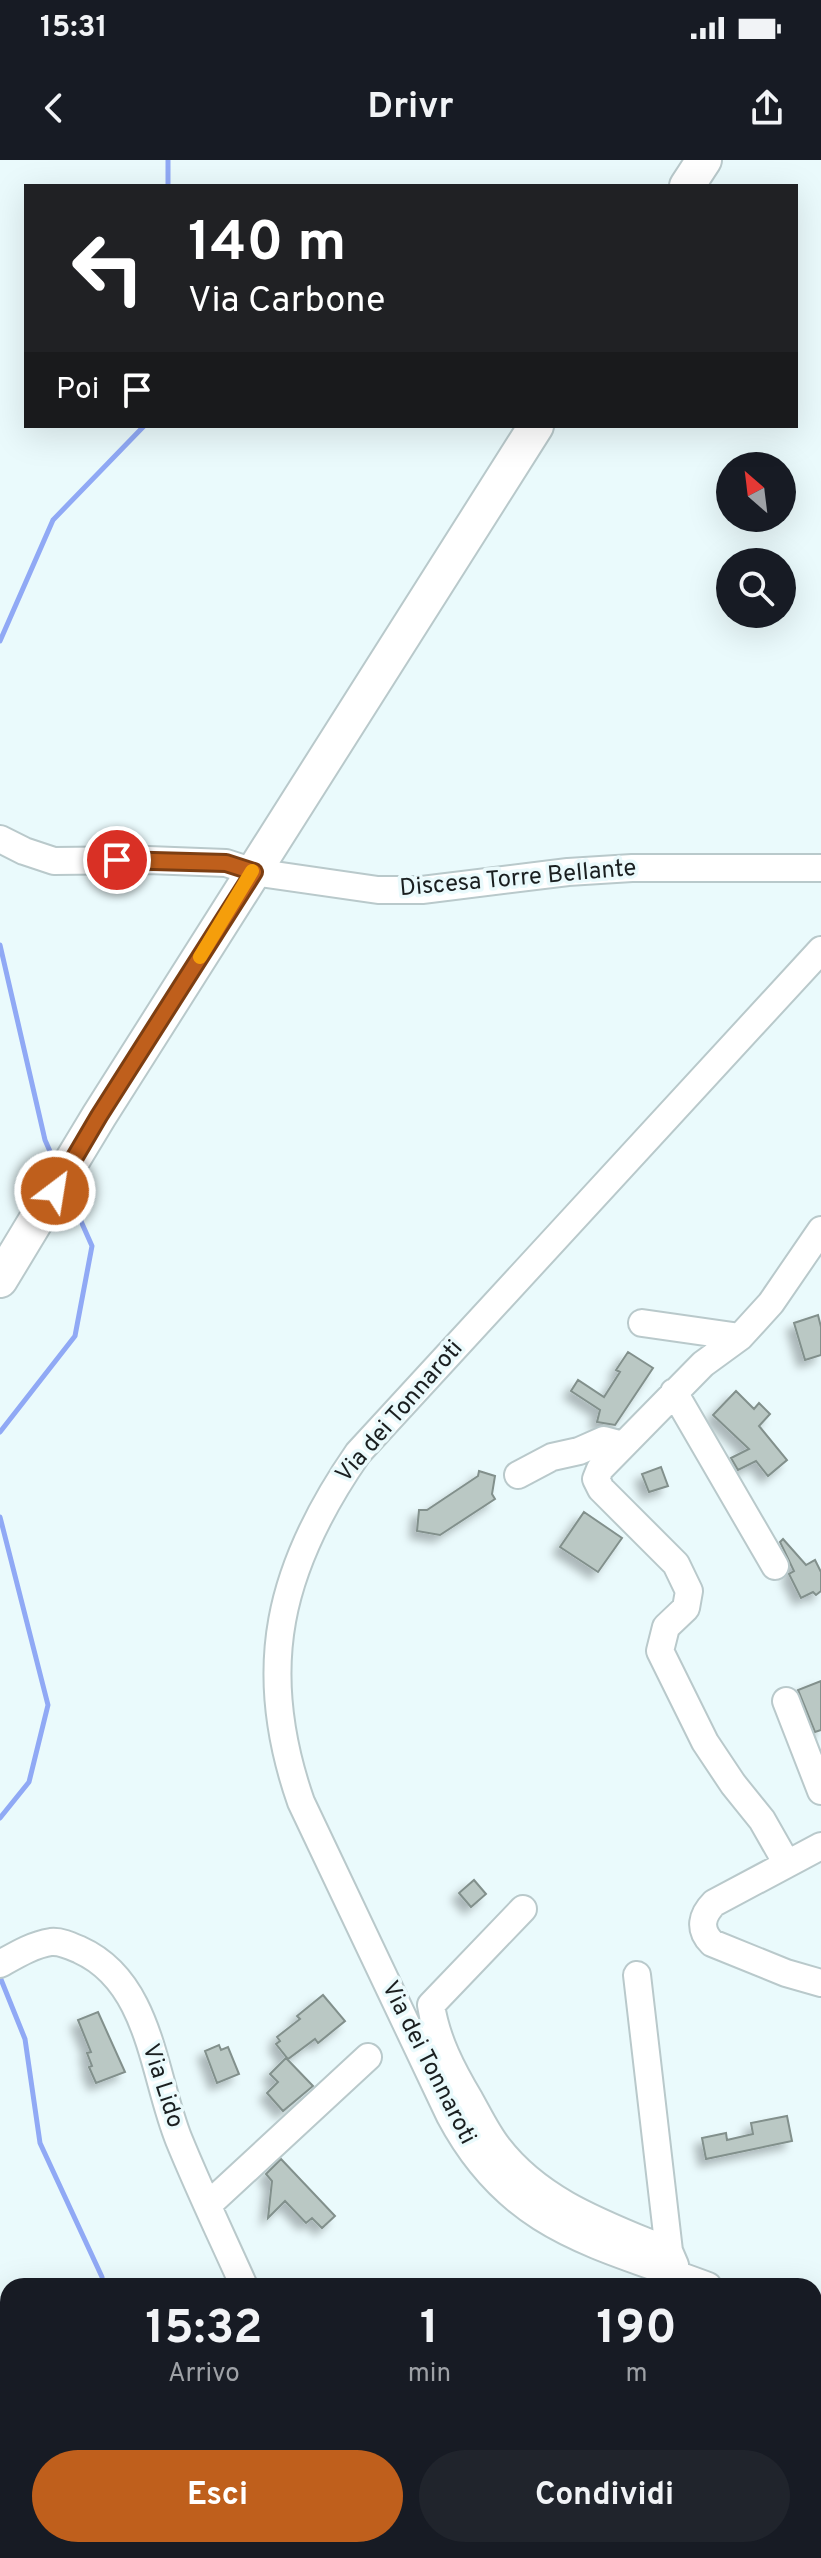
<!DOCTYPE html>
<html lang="it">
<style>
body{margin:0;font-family:Overpass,sans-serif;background:#20242c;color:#f1f3f6;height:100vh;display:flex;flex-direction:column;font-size:30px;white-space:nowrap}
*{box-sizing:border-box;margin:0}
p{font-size:26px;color:#9ea1a6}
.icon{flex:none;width:44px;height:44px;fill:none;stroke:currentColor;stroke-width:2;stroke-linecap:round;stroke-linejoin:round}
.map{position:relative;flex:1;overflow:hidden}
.sheet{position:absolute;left:0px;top:2118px;width:822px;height:280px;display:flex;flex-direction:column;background:#171b24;border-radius:24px 24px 0 0;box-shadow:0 8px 32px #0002}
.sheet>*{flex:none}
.banner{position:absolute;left:24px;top:24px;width:774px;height:244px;border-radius:0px;box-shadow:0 8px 32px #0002;background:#202124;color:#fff;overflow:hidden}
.needle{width:52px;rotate:332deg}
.controls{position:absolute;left:716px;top:292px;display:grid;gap:16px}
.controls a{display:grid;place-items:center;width:80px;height:80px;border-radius:50%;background:#171b24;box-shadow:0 8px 32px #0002;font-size:40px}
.pin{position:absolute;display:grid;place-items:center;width:68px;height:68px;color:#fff;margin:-34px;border:4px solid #fff;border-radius:50%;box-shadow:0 2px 8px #0007}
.me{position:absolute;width:88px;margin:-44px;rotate:31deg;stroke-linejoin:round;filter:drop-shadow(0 0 6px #0008)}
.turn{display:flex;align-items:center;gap:28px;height:168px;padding:0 32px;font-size:36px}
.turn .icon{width:104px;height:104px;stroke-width:2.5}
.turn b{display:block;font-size:56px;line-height:68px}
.then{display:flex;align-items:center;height:76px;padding:0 32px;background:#0003;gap:16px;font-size:30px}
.eta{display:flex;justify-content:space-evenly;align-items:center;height:136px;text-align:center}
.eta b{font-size:48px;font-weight:700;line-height:56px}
.cta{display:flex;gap:16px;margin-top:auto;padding:16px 32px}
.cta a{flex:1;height:92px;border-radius:48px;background:#bf5f1c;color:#fff;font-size:32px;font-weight:700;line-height:92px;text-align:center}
.cta a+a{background:#20242c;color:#f1f3f6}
.status{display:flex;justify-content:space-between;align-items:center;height:56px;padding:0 40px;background:#171b24;direction:ltr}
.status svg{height:22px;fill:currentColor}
header{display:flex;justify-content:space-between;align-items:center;height:104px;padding:0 32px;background:#171b24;font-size:36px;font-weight:700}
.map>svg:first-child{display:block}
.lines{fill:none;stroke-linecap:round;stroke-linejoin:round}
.stream{stroke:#90a9f5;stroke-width:5}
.building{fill:#bac8c4;stroke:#82908c;stroke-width:2;filter:url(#shadow)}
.minor-casing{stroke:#b9c9cb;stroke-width:30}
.major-casing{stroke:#b9c9cb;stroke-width:38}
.minor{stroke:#fff;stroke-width:26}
.major{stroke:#fff;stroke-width:34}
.route-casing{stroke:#7c3e12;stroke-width:20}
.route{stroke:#bf5f1c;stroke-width:14}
.slow{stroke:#f59e0b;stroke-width:14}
.labels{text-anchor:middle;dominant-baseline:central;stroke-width:7;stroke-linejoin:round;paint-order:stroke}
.street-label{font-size:24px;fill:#1a1f20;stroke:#eafafc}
</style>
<div class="status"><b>15:31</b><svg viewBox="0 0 49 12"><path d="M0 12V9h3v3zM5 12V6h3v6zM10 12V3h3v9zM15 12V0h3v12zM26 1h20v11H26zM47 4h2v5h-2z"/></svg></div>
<header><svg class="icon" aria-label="back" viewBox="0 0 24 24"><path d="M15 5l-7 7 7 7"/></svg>Drivr<svg class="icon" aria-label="share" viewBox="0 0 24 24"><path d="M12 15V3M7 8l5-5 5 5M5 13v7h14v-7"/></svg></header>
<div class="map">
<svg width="821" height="2398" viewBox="0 0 821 2398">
<defs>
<filter id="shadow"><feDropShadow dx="-7" dy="7" stdDeviation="4" flood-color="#0004"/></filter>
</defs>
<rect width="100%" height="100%" fill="#eafafc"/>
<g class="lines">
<!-- stream -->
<path class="stream" d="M168,0V26
M0,481L53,360L144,266
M0,785L45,980L56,1005
M0,1272L75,1176L92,1086L68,1032
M0,1357L48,1545L29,1622L0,1658
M0,1817L25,1879L40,1983L102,2117L103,2126
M130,2390L131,2398"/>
</g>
<!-- building -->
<path class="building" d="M818,1155L821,1167V1195L805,1200L794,1163Z
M628,1192L653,1208L615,1265L597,1262L600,1250L571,1231L578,1220L604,1237L620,1212L616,1210Z
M736,1231L754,1249L759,1243L770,1254L759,1266L787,1300L768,1316L756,1301L738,1310L731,1298L749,1289L713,1255Z
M661,1307L668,1326L649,1332L642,1314Z
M479,1311L495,1316L492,1334L495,1339L440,1375L417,1371L419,1350H427L478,1316Z
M584,1352L622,1378L598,1412L560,1387Z
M783,1379L806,1405L815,1400L821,1412V1431L816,1435L813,1432L801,1438L789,1414L794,1411L780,1382Z
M821,1521V1570L815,1572L798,1530Z
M474,1720L486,1734L471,1747L459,1733Z
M323,1835L345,1861L318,1883L315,1879L288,1899L276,1884L280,1881L277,1877L300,1859L297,1856Z
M98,1852L125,1912L96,1923L89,1907L92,1906L87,1893L91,1892L78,1860Z
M219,1885L221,1890L228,1887L239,1914L217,1923L205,1891Z
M286,1898L313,1926L283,1951L267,1933L278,1922L270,1914Z
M787,1956L792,1981L706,1999L702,1978L726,1973L727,1980L753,1974L751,1963Z
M281,1999L335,2056L322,2068L312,2058L306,2063L285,2041L268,2058L272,2021L266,2014Z"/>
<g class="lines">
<defs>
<path id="minor" d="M0,679L24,691L54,701L148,700L226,703L254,712L378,730H422L568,712L632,708H821
M642,1163L740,1177
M674,1232L775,1406
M518,1315L552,1297L579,1291L604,1280L623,1285
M786,1541L821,1631
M821,1686L714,1743C702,1755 698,1769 712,1783L786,1813L821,1823
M787,1704L762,1660L733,1624L705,1582L660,1491L666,1467L686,1448L689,1431L676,1404L601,1329L596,1319L600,1309L703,1204L740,1177L771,1143L821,1070
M523,1749L431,1845C436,1879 452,1910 470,1940C479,1956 487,1973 498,1987C541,2043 607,2065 669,2091
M0,1804C16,1795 32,1785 51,1782C61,1781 71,1786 80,1790C151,1822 153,1916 179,1980C199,2029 222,2077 244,2126
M637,1815L669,2091L675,2105
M208,2045L368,1897
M708,2126C597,2084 511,2071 450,1956L301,1642C254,1508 279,1407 358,1293L821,790
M814,2165L821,2169
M814,2217L821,2216
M814,2311L821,2308
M285,2390L288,2398
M436,2398L444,2390
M519,2398L523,2390
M666,2398L680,2390"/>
<path id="major" d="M687,26L704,0
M0,1120L99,956L536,266"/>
</defs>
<!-- minor casing -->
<use href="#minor" class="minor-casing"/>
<!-- major casing -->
<use href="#major" class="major-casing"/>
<!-- minor -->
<use href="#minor" class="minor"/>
<!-- major -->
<use href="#major" class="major"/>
</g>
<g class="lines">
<defs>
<path id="route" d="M55,1031L99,956L254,712L226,703L117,700"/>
</defs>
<!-- route casing -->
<use href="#route" class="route-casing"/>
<!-- route -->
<use href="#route" class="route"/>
<!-- slow -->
<path class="slow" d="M200,797L252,711"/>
</g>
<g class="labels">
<!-- street labels -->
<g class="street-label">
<text transform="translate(518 719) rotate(-5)">Discesa Torre Bellante</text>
<text transform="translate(400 1252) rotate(-49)">Via dei Tonnaroti</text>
<text transform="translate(428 1903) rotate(63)">Via dei Tonnaroti</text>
<text transform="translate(162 1926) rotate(72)">Via Lido</text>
</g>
</g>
</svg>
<div class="controls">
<a><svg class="needle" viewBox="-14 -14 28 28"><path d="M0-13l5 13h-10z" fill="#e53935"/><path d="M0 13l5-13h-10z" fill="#9ea1a6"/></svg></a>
<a><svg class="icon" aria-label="search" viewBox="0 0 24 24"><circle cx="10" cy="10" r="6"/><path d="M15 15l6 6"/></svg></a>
</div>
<div class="pin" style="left:117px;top:700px;background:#d93025"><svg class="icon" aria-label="arrive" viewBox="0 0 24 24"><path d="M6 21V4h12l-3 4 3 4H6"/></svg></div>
<svg class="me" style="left:55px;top:1031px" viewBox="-20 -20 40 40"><circle r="17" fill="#bf5f1c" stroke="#fff" stroke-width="3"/><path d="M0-11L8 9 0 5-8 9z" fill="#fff"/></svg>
<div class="banner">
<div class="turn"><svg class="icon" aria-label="left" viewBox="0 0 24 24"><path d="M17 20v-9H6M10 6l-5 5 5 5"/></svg><div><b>140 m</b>Via Carbone</div></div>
<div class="then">Poi<svg class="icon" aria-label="arrive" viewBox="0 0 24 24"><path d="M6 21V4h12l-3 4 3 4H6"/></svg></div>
</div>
<section class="sheet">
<div class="eta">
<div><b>15:32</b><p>Arrivo</p></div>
<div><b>1</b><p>min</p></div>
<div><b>190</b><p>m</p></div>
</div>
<div class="cta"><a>Esci</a><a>Condividi</a></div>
</section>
</div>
